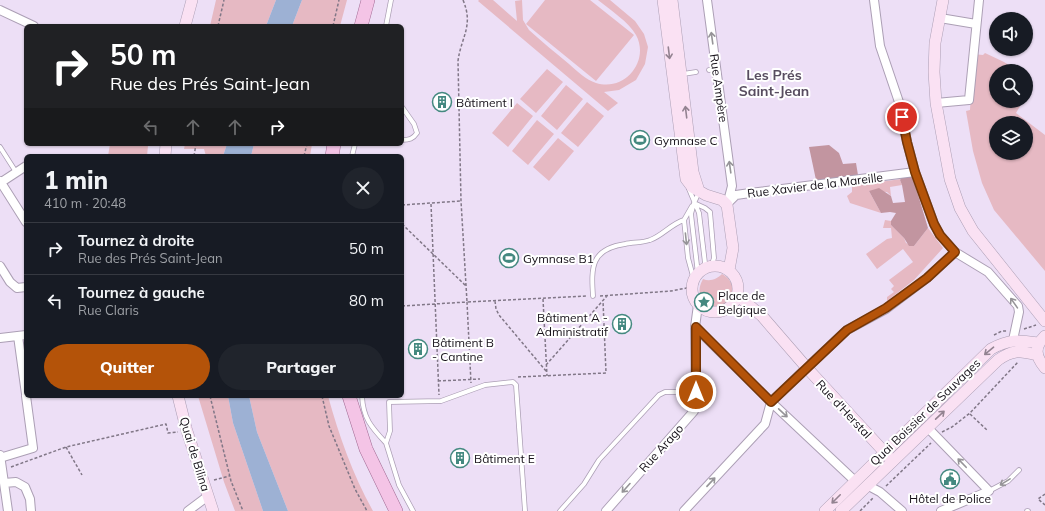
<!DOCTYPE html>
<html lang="fr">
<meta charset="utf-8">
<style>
body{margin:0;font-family:Mulish,sans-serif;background:#20242c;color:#f1f3f6;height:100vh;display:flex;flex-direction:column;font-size:15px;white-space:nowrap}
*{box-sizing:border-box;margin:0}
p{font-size:13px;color:#9ea1a6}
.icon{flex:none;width:22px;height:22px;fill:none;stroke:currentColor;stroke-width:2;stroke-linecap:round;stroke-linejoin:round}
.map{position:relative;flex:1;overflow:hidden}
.panel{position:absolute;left:24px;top:154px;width:380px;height:244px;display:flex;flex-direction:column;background:#171b24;border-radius:6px;box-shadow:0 1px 3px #0004}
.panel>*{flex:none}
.top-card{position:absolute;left:24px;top:24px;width:380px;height:122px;border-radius:6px;box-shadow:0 1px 3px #0004;background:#202124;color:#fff;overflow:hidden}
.controls{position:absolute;left:989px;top:12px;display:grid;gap:8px}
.controls a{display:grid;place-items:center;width:44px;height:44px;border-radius:50%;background:#171b24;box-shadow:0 1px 3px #0004;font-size:20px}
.pin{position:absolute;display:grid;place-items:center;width:34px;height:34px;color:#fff;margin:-17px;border:2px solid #fff;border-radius:50%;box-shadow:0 1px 4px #0007}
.me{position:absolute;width:44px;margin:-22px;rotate:0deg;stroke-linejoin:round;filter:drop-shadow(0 0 3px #0008)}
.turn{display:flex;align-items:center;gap:14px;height:84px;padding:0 20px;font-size:18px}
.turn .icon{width:52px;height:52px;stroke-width:2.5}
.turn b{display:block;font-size:28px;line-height:34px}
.lanes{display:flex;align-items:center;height:38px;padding:0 20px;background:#0003;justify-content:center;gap:20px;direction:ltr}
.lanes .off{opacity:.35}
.round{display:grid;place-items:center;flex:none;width:42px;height:42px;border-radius:21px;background:#20242c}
.overview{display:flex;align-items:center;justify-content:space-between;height:68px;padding:0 20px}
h1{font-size:24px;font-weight:800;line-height:30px}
.cta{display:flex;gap:8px;margin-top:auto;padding:8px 20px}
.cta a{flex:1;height:46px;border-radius:24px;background:#b45309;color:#fff;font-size:16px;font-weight:800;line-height:46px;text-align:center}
.cta a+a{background:#20242c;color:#f1f3f6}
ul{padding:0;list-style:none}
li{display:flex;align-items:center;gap:12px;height:52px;padding:0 20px;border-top:1px solid #363941}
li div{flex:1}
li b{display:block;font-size:15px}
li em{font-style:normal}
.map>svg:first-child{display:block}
.green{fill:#e6b9c3;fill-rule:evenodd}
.forest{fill:#c295a0}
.water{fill:#9db1d4}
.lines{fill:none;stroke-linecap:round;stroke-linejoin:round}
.lane-casing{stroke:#ac9fb5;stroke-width:5.5}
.street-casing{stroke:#ac9fb5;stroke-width:10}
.secondary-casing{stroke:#ac9fb5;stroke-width:12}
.primary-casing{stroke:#a26b94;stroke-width:14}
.path{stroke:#817787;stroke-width:1.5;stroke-dasharray:3 2;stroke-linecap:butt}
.lane{stroke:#fff;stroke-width:4}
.street{stroke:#fff;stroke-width:8}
.secondary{stroke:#fae1f3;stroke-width:11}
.primary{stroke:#f4c4e6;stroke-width:13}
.oneway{stroke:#969498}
.oneway2{stroke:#938391}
.route-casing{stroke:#753606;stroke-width:10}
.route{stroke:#b45309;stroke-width:7}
.labels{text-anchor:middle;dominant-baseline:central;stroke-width:4;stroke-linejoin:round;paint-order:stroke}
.street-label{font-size:12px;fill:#161119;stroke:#fff}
.poi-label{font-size:12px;fill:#161119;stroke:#fff;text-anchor:start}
.quarter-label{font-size:14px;font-weight:bold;fill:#584d60;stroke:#fff}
</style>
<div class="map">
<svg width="1045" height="511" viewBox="0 0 1045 511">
<rect width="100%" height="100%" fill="#eddff6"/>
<!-- green -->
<path class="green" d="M216,0H276L266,26H210Z
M302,0H347L340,26H292Z
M479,0H493L517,21L515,1L522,0L523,20L529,30C542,42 556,53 569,64C577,71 586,80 596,83C625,92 650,61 636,35C629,22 610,10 598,0H610L635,21L644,34L648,47L645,64L636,80L619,90L604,92L618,103L608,111L478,1Z
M545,0H590L634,35L596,81L526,24Z
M985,53L1004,62L1018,71H996V101H1023L1016,113L1045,135V271L994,210L982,183L973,151L966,111L970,110L973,54L983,55ZM996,123H1026V153H996Z
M547,69L563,82L536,113L520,99Z
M566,85L583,99L557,130L541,116Z
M587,102L604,116L578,147L561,133Z
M517,103L533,116L508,147L492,133Z
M537,120L554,134L528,165L512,151Z
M558,138L574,151L549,181L533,167Z
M110,144H139L148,146L147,156H108Z
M185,144H227L223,156H206L204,149H184Z
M254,144H312L310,156H251Z
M901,179L900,180L902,185L890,187L891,196L887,192L869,191L881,213L850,203L847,196L852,192V186Z
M885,220L891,221V225L904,238L906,243L914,246L928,228L943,248L914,280L887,301V297L894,292L891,289L894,286L889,280L913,262L903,249L877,269L866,254L887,239L892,238L891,228H883Z
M722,274C729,278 733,283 733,292C731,318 687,307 703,279C710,282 717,279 722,274Z
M198,396H228L233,423L263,511H235L224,482Z
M249,396H328C339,436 353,475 373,511H288L257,432Z"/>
<!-- forest -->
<path class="forest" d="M829,145L839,153L843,164L856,163L858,175L832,180H816L809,147Z
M908,176L913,178L928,228L914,246H909L904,238L891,225V221L896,213L890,212L881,213L869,191L879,188L891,196L893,203L905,202L902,185L900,180L902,177Z"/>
<!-- water -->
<path class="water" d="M276,0H302L292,26H266Z
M227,144H254L251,156H223Z
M228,396H249L257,432L288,511H263L233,423Z"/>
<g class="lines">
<defs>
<path id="lane" d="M386,26L391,0
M709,70L716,69
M683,74L696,72
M402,107L414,124L417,133C413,139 409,140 402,140
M0,147L16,172
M352,156L355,144
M689,189L699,213L705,263L703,269
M694,203L705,208L710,212L714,258L712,264L709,267
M692,206L684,220L688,258L694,280
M698,274L691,214L694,203L699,192
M593,296C591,267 591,249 625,244C633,242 642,243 650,240C662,236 671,224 684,220
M362,396C363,418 371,427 386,443
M989,491L1008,481L1019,470
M413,511L399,485L386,443L390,431L389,402L441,401L485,385L513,382L516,385L525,511
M560,511L584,484L599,460L659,395L665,392H696
M1027,511H1028"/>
<path id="street" d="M707,0L732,186L727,205
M874,0L880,46L900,105L907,142L915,172L934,224L940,235L955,252L988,272L1018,306L1019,312L1013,340
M0,10L34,26
M940,18L976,24
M936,103L969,100L979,0
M0,181L26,222
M0,183L26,166
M728,203L736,195L743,194L915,172
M0,266L10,282L17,288L26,287
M695,327L771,402L855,481
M18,336L26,394
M0,338L26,335
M927,427L989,491L941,511
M0,455L8,511
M0,458L33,448L26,396
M4,483L16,482L25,487L30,499L31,511
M867,485L880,492L902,511
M188,511L208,496
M606,511L694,411L696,404L695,327L698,305
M684,511L765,424L771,402L800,374L847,330L886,309L927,278L955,252"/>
<path id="secondary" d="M663,0L686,179L692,187L706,195L722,200L727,205L733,248L729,270
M672,0L693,172L699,191
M943,0L935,43L934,72L936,103L950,179L960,208L973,231L1045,321
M185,26L192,0
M165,156L166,144
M692 289a23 23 0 1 1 46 0a23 23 0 1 1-46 0Z
M738,296L762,316L807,368L888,456
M1045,336C1034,347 1035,356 1045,368
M178,396L186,428L213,511
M825,511L991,349C1009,339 1018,340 1038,343
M841,511L998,360C1013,349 1020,351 1037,355"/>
<path id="primary" d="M361,26L368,0
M332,156L334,144
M349,396L366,449L396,511"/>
</defs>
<!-- lane casing -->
<use href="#lane" class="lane-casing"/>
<!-- street casing -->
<use href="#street" class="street-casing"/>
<!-- secondary casing -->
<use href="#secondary" class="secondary-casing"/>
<!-- primary casing -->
<use href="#primary" class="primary-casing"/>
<!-- path -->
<path class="path" d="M463,0C474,26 461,37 458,61L461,201L467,302L587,296
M218,26L224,0
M333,26L339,0
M194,156L196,144
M304,156L307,144
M431,204L439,395
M402,205L461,201
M402,224L466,286
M600,296L671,291L692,287
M543,299L547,376
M495,301L496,309L499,315L546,371
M402,306L467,302L471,383
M1024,329L1036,325
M994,335L1002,331H1007
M546,365L607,296
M518,377L606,373L603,301
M438,381L480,379
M210,396L231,481L243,511
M322,396L329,426L355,489L367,511
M970,414L988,431
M942,432L952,427L970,413L1018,362
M66,447L82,475
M11,467L66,447L166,424L168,433L178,432
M214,480L229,476
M886,486L931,443
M1045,494L1038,499L1045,505
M860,511L873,498"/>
<!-- lane -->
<use href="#lane" class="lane"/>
<!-- street -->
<use href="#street" class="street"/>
<!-- secondary -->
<use href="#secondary" class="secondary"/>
<!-- primary -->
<use href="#primary" class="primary"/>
</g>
<!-- one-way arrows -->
<defs><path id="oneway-shaft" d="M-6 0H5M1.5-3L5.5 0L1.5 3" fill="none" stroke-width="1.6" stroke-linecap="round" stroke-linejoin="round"/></defs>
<g class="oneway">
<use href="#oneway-shaft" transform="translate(712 38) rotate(-98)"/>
<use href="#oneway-shaft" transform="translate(730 167) rotate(-98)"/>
<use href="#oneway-shaft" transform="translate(686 239) rotate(84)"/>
<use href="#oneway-shaft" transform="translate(1014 303) rotate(-125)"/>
<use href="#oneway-shaft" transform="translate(783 413) rotate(43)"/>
<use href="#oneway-shaft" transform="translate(962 463) rotate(-134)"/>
<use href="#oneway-shaft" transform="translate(711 482) rotate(-47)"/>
<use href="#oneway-shaft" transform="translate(1005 482) rotate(148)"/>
<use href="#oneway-shaft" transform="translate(626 488) rotate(132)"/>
</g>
<g class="oneway2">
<use href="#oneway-shaft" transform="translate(669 53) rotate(83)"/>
<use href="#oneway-shaft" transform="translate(686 112) rotate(-97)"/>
<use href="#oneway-shaft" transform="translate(989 351) rotate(140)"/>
<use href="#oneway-shaft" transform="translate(940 415) rotate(-43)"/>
<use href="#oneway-shaft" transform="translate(836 499) rotate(135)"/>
</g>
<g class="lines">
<defs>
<path id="route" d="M696,392V327L771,402L847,330L886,308L927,278L955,252L940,235L934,224L915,172L907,142L902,117"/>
</defs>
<!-- route casing -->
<use href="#route" class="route-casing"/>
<!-- route -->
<use href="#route" class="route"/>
</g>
<!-- icons -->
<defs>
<symbol id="building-ring" viewBox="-11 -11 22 22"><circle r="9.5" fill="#fff" stroke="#448980" stroke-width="1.5"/><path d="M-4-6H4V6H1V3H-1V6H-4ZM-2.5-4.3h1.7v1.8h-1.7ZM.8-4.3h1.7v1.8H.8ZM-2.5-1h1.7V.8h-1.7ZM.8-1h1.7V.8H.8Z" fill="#448980"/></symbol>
<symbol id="stadium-ring" viewBox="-11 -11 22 22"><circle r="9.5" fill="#fff" stroke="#448980" stroke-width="1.5"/><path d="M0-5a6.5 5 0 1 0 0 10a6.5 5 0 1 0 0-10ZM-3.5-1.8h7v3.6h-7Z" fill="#448980"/></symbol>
<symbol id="sight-ring" viewBox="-11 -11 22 22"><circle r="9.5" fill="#fff" stroke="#448980" stroke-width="1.5"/><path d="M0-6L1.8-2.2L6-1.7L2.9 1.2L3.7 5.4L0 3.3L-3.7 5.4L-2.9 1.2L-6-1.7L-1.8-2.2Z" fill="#448980"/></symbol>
<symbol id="civic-ring" viewBox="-11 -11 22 22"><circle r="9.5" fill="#fff" stroke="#448980" stroke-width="1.5"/><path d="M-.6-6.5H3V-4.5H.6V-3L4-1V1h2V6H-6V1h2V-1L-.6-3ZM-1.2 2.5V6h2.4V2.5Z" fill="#448980"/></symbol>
</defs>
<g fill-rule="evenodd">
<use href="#building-ring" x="431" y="91" width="22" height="22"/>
<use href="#stadium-ring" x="629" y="129" width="22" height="22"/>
<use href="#stadium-ring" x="498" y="247" width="22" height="22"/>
<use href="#sight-ring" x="693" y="291" width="22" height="22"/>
<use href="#building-ring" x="611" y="313" width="22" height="22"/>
<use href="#building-ring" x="407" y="338" width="22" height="22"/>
<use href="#building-ring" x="449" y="447" width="22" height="22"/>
<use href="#civic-ring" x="939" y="468" width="22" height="22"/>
</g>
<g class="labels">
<!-- street labels -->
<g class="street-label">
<text transform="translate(719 88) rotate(82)">Rue Ampère</text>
<text transform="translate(815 185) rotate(-7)">Rue Xavier de la Mareille</text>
<text transform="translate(844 409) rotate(47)">Rue d'Herstal</text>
<text transform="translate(925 412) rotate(-44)">Quai Boissier de Sauvages</text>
<text transform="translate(661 448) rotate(-48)">Rue Arago</text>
<text transform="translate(195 454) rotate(73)">Quai de Bilina</text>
</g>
<!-- poi labels -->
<g class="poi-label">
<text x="456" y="102">Bâtiment I</text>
<text x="654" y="140">Gymnase C</text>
<text x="523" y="258">Gymnase B1</text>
<text x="718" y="295">Place de<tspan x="718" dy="14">Belgique</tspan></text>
<text x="608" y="317" text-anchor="end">Bâtiment A -<tspan x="608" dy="14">Administratif</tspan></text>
<text x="432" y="342">Bâtiment B<tspan x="432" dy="14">- Cantine</tspan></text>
<text x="474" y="458">Bâtiment E</text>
<text x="950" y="498" text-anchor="middle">Hôtel de Police</text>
</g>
<!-- quarter labels -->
<g class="quarter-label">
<text x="774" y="75">Les Prés<tspan x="774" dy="16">Saint-Jean</tspan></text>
</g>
</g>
</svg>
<div class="controls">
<a><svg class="icon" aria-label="sound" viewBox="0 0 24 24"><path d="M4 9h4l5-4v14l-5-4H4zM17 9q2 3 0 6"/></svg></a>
<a><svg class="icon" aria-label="search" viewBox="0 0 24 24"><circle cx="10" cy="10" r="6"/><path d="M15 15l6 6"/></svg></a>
<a><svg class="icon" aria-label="layers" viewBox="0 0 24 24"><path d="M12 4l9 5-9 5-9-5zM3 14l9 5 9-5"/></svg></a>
</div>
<div class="pin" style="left:902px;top:117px;background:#d93025"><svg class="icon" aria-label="arrive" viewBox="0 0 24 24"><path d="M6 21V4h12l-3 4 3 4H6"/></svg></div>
<svg class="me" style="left:696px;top:392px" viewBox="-20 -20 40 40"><circle r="17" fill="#b45309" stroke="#fff" stroke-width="3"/><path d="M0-11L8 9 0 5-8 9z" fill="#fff"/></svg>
<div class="top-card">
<div class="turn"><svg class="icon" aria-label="right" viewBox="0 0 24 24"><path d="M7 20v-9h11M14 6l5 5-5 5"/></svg><div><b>50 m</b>Rue des Prés Saint-Jean</div></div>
<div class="lanes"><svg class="icon off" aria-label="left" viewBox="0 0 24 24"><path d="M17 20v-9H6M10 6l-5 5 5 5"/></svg><svg class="icon off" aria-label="ahead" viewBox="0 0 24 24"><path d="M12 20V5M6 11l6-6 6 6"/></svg><svg class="icon off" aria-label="ahead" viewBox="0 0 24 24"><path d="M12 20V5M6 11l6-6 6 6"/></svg><svg class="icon" aria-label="right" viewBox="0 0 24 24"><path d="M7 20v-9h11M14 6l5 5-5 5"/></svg></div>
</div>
<section class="panel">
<div class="overview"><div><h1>1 min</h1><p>410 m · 20:48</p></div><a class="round"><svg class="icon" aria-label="close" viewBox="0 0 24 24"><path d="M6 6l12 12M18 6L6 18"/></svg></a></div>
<ul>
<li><svg class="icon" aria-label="right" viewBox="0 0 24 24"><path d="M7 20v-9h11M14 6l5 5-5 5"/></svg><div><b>Tournez à droite</b><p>Rue des Prés Saint-Jean</p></div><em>50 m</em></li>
<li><svg class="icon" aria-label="left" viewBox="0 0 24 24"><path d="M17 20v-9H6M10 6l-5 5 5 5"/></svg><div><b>Tournez à gauche</b><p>Rue Claris</p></div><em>80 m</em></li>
</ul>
<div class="cta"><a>Quitter</a><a>Partager</a></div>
</section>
</div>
